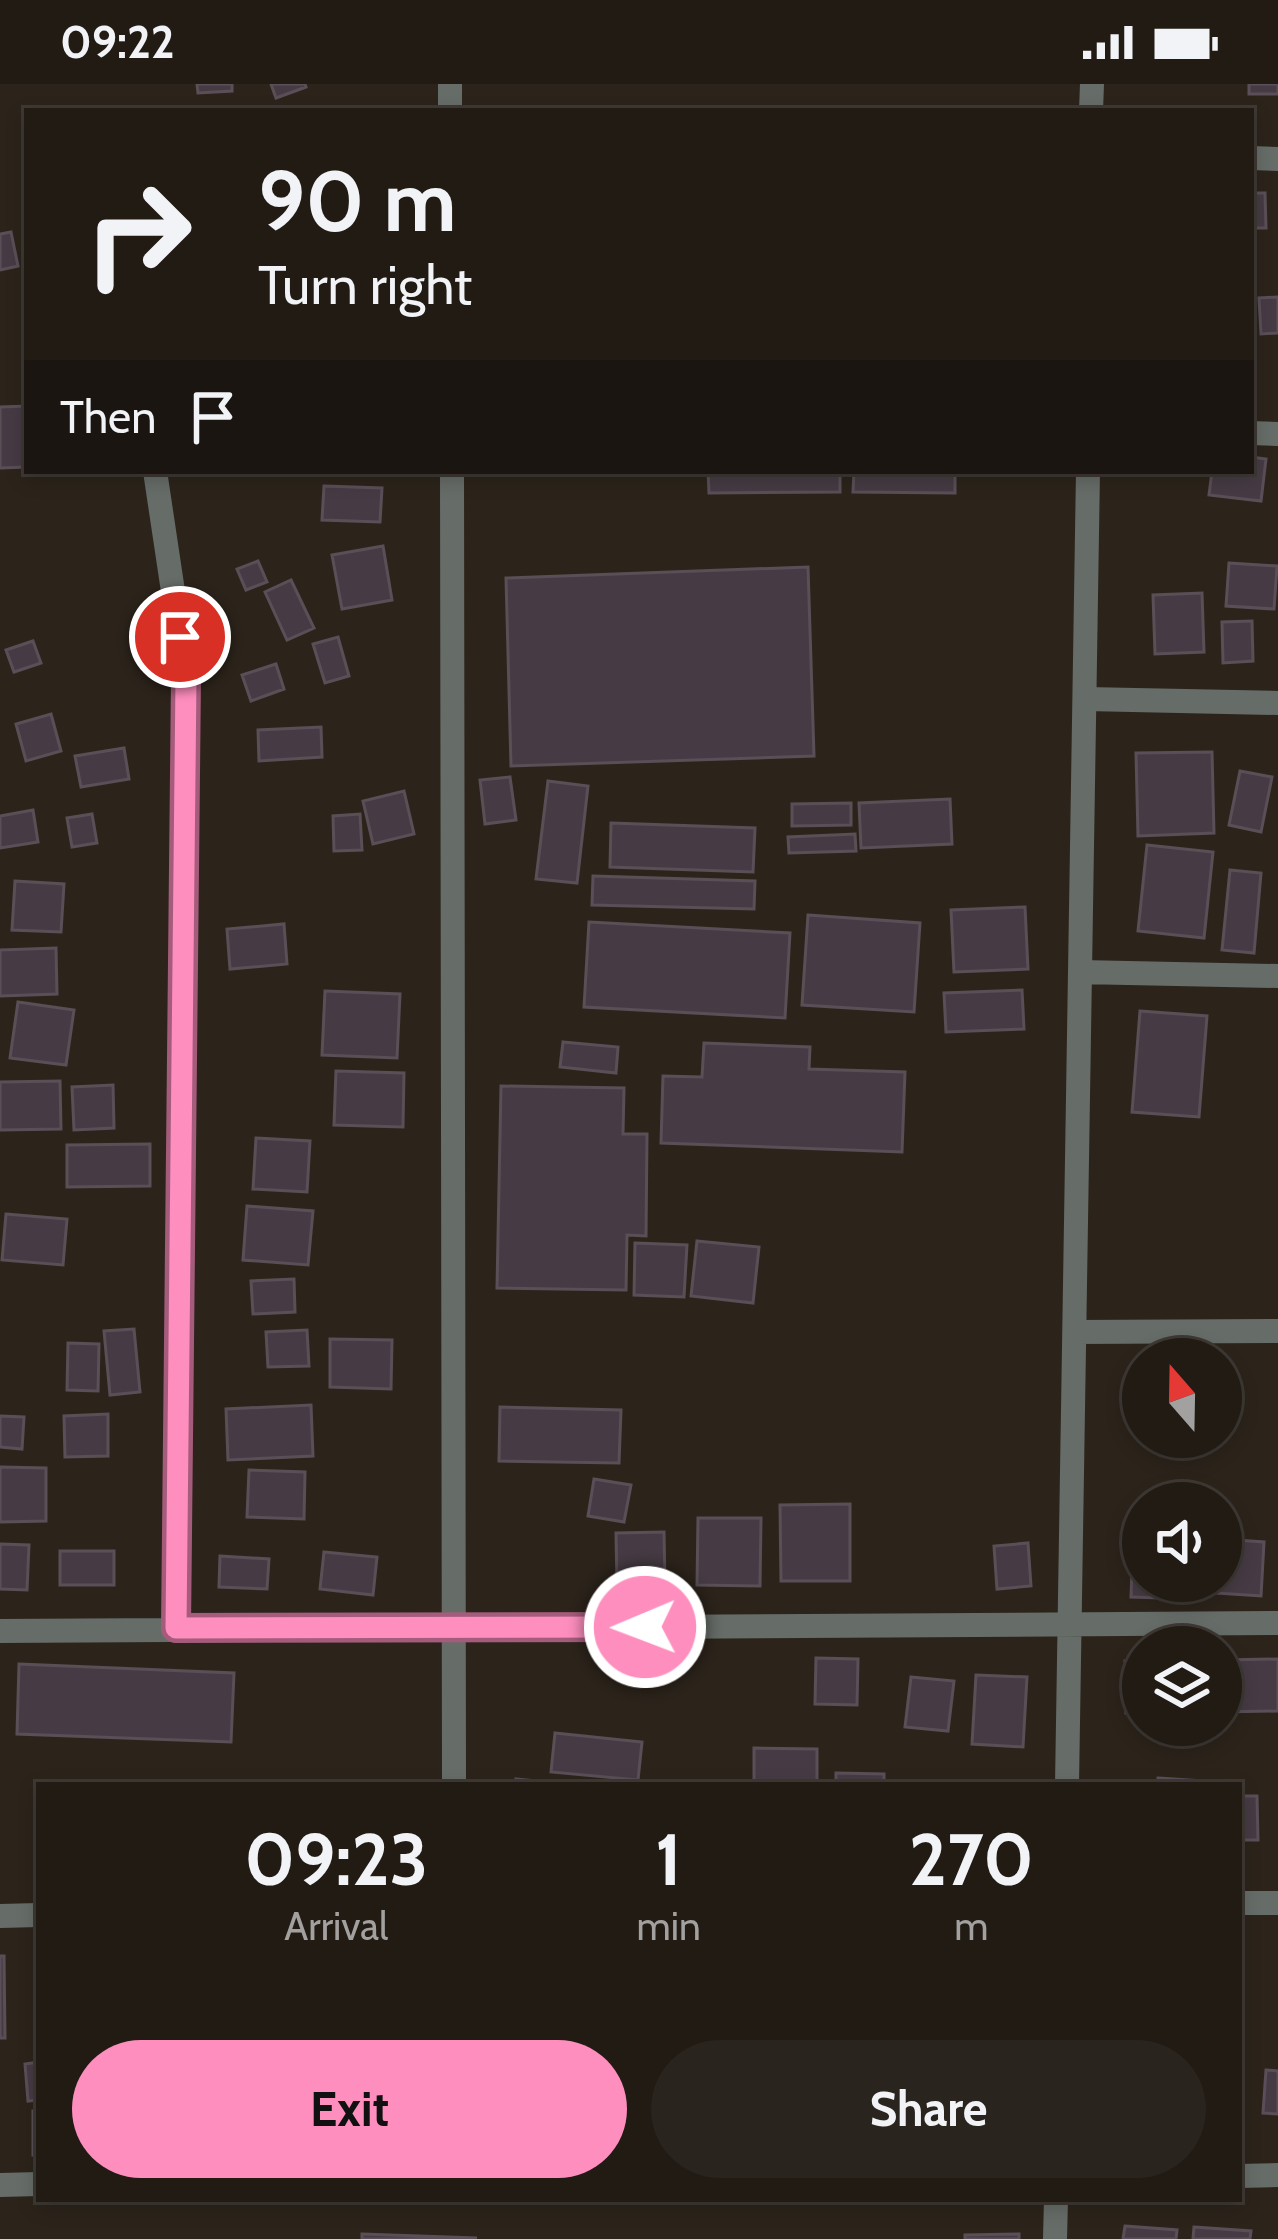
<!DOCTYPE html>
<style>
body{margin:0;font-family:Cabin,sans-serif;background:#29241d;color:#f1f3f6;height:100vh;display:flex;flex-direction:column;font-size:45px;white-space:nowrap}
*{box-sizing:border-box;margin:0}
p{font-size:39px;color:#a2a1a0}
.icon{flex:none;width:66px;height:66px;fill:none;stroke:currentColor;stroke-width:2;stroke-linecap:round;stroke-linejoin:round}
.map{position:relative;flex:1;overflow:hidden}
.panel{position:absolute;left:36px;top:1698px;width:1206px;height:420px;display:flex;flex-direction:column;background:#211b14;border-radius:0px;box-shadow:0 6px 18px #0003,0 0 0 3px #3e3934}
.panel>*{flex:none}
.hud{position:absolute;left:24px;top:24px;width:1230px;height:366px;border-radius:0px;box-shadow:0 6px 18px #0003,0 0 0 3px #3e3934;background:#211b14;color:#f1f3f6;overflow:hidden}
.needle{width:78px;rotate:340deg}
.fabs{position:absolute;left:1122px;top:1254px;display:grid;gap:24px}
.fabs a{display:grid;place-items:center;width:120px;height:120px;border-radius:50%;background:#211b14;box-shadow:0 6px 18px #0003,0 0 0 3px #3e3934;font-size:60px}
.pin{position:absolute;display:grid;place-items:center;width:102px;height:102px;color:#fff;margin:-51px;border:6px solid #fff;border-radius:50%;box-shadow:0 3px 12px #0007}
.me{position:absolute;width:132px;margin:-66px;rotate:269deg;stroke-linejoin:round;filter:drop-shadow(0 0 9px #0008)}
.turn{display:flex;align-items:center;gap:42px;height:252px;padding:0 36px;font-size:54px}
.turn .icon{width:156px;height:156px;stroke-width:2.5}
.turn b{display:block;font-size:84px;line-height:102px}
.then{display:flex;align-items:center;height:114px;padding:0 36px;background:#0003;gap:24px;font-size:45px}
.eta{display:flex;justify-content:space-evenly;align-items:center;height:204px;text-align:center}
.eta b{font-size:72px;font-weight:800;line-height:84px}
.button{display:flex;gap:24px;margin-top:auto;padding:24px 36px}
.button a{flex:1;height:138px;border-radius:72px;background:#fe8ebe;color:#111;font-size:48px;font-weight:800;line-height:138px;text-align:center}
.button a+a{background:#29241d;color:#f1f3f6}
.status{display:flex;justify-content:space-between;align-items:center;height:84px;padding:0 60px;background:#211b14;direction:ltr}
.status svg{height:33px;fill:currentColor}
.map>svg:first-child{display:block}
.building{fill:#463b44;stroke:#5a4f57;stroke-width:3}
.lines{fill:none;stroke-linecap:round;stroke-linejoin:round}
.street{stroke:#666c68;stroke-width:24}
.route-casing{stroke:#a55c7c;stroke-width:30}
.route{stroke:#fe8ebe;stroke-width:21}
</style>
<div class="status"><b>09:22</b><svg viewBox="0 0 49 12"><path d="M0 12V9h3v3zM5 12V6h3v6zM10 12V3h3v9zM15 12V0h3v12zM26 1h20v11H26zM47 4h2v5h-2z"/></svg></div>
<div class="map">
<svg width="1278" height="2155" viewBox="0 0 1278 2155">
<rect width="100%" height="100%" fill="#2c241b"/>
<!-- building -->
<path class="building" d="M197,0H232V7L198,9Z
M271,0H305L306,3L276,14Z
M1249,0H1278V10H1249Z
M1251,109H1265L1266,144H1251Z
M11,148L18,182L0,186V150Z
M1278,213V249L1261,250L1259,214Z
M27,322V383L0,384V323Z
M1251,373L1266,375L1261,417L1209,411L1212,387H1251Z
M708,387H840V408L709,409Z
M854,387H955V409L853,408Z
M324,402L382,404L380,438L322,436Z
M383,462L392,516L342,525L332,471Z
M258,477L267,498L246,506L237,485Z
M1229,479L1277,482L1274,525L1226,522Z
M808,483L814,672L511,682L506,494Z
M291,496L314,544L287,556L265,508Z
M1202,509L1204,568L1155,570L1153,511Z
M1252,537L1253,577L1223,579L1222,538Z
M338,553L349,592L325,599L313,560Z
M33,557L41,579L14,588L6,566Z
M276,580L284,605L251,617L242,591Z
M51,630L61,667L26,677L16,640Z
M321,643L322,673L259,677L258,646Z
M124,664L129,695L81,703L75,672Z
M1212,668L1214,749L1138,752L1136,669Z
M1240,687L1272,693L1261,748L1229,741Z
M510,693L516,736L485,740L480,696Z
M548,697L588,702L577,799L536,795Z
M404,707L414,750L373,760L363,717Z
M950,715L952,760L861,764L859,719Z
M851,719V741L792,742V720Z
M33,726L38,758L0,764V732Z
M92,730L97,759L72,763L67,734Z
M360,730L362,766L334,767L333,732Z
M611,739L755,744L753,788L610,783Z
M855,750L856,767L789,769L788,753Z
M1147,761L1213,768L1204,854L1138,847Z
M1230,786L1261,789L1254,869L1222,866Z
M593,792L755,797L754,825L592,821Z
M15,797L64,800L61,848L12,846Z
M1025,823L1028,885L954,888L951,826Z
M808,831L920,839L914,928L802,921Z
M589,838L790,849L785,934L584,923Z
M284,840L287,880L230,885L227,845Z
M56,864L57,910L0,912V866Z
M1022,906L1024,945L946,948L944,909Z
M325,907L400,910L397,974L322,971Z
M18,918L74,926L66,981L10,974Z
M1140,927L1207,932L1199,1033L1132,1028Z
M563,958L618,963L616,989L560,983Z
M704,959L810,963L809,985L905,988L902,1068L661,1059L663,992L702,993Z
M336,987L404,989L403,1043L334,1041Z
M60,997L61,1045L0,1046V998Z
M113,1001L114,1044L74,1046L72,1003Z
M501,1002L624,1004L623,1050H647L646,1152L627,1151L626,1206L497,1204Z
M256,1054L310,1057L307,1108L253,1105Z
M150,1060V1102L67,1103V1061Z
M247,1122L313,1127L308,1181L243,1176Z
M6,1130L67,1135L63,1181L2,1176Z
M697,1157L759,1163L753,1219L691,1212Z
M635,1159L687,1161L684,1213L634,1211Z
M294,1195L295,1228L253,1230L251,1197Z
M134,1245L140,1308L110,1311L104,1247Z
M307,1246L309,1282L268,1283L266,1248Z
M330,1255L392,1256L391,1305L330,1303Z
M68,1259L99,1260L98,1307L67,1306Z
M311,1321L313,1372L228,1376L226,1325Z
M500,1323L621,1326L619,1379L499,1377Z
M108,1330V1372L65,1373L64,1332Z
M0,1332L24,1333L22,1365L0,1363Z
M0,1383L46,1384V1437L0,1438Z
M249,1386L305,1388L304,1435L247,1433Z
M594,1395L631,1401L624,1438L588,1432Z
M850,1420V1497H781L780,1421Z
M698,1434H761L760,1502L697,1501Z
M664,1448L665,1501L617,1502L616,1449Z
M1221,1455L1264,1458L1261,1512L1202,1508V1497H1221Z
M1133,1458H1143V1497H1191L1190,1515L1131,1513Z
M1028,1459L1031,1502L997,1505L994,1462Z
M0,1460L29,1461L27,1506L0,1505Z
M60,1467H114V1501H60Z
M324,1468L377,1473L373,1511L320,1505Z
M220,1472L269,1475L267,1505L219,1503Z
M816,1574L858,1575L857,1621L815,1620Z
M1278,1575V1627L1221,1628V1576Z
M1125,1577H1143V1629H1126Z
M19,1580L234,1589L231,1658L17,1650Z
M976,1591L1027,1593L1023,1663L972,1660Z
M911,1593L954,1597L948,1647L905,1643Z
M555,1649L642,1658L638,1696L551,1688Z
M754,1664L817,1665V1701H754Z
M836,1689L884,1690V1701H836Z
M1158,1694L1203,1697V1701H1157Z
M516,1695L580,1701H516Z
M951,1697V1701H891V1698Z
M1239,1712H1257L1258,1756H1239Z
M0,1872H4L5,1954H0Z
M39,1978V2016L28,2017L25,1980Z
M1266,1986L1278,1987V2030L1263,2029Z
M33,2027H39V2071H33Z
M1125,2142L1177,2146L1176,2155H1123Z
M1194,2143L1251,2147L1250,2155H1193Z
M362,2150L477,2154L362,2155Z
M1019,2150V2155H965V2151Z"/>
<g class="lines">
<!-- street -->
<path class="street" d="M450,0V27
M1091,27L1092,0
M1251,74L1278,75
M1251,349L1278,350
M155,387L186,594L176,1544
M452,387L454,1701
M1086,615L1278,619
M1080,888L1278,892
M1075,1248L1278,1247
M0,1547L1278,1539
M1067,1701L1088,387
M1239,1819H1278
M0,1832L39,1831
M1239,2092L1278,2091
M0,2101L39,2100
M1055,2155L1056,2115"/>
</g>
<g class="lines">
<defs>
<path id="route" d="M180,553L186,594L176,1544L645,1543"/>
</defs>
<!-- route casing -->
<use href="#route" class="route-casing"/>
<!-- route -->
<use href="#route" class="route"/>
</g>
</svg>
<div class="fabs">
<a><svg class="needle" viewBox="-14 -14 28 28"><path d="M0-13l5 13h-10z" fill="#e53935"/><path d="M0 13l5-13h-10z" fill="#a2a1a0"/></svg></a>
<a><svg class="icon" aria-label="sound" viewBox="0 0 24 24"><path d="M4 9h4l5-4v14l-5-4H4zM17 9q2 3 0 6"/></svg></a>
<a><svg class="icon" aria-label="layers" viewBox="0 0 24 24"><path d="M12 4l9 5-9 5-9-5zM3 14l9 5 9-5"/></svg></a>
</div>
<div class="pin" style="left:180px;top:553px;background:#d93025"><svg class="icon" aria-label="arrive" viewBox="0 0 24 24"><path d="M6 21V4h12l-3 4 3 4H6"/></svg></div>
<svg class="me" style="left:645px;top:1543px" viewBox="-20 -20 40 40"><circle r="17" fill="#fe8ebe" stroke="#fff" stroke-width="3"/><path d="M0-11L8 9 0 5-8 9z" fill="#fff"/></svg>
<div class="hud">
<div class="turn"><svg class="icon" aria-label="right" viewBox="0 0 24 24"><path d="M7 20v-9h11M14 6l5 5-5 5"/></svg><div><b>90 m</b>Turn right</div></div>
<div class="then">Then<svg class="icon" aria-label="arrive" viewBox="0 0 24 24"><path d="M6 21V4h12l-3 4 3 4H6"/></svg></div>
</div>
<section class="panel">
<div class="eta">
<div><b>09:23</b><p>Arrival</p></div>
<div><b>1</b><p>min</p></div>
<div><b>270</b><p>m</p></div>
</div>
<div class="button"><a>Exit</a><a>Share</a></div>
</section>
</div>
